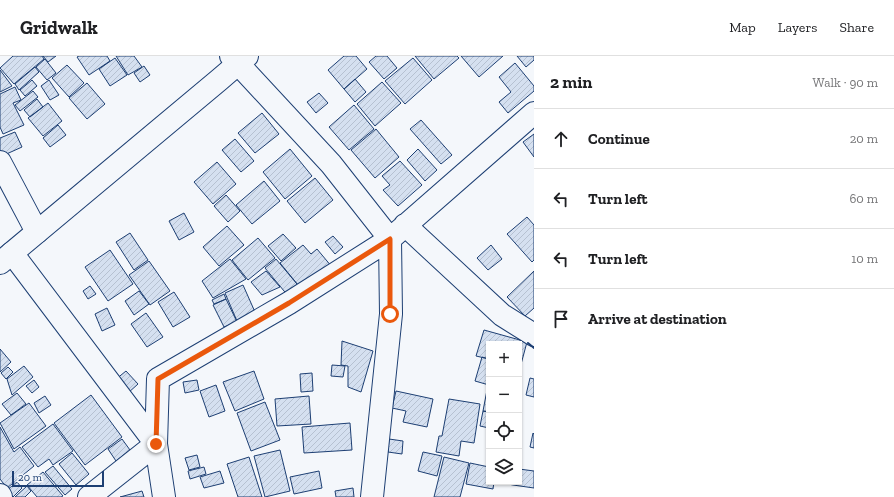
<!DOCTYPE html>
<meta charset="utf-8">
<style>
body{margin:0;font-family:"Zilla Slab",serif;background:#f6f6f6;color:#202124}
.controls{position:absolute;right:12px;bottom:12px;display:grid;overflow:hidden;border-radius:0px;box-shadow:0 1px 3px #0004}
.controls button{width:36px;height:36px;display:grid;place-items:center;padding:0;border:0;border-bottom:1px solid #e0e0e0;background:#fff;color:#202124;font:20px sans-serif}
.scale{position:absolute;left:12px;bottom:10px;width:92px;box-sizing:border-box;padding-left:4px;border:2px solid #1d3f73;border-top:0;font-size:11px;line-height:14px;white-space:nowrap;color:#1d3f73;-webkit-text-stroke:3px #f4f7fb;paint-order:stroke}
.stop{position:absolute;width:12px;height:12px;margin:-9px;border:3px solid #ea580c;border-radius:50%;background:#fff}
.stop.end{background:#ea580c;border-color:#fff;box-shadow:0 1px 4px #0008}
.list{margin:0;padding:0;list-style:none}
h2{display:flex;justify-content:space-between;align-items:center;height:52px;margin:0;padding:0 16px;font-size:17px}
h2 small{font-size:13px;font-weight:400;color:#757577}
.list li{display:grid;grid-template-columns:26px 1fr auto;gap:12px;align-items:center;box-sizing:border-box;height:60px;padding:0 16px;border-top:1px solid #e0e0e0}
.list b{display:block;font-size:15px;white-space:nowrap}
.list em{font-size:13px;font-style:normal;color:#757577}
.icon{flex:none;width:22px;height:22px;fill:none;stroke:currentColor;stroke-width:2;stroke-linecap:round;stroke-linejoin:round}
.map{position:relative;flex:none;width:534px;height:441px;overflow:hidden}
header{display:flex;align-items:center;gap:24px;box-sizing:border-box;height:56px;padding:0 20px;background:#fff;border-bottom:1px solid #e0e0e0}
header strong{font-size:19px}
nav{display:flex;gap:22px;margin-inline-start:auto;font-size:14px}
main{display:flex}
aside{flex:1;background:#fff}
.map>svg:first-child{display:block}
.building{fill:url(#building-hatch);stroke:#1d3f73}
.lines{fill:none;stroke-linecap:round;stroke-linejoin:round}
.street-casing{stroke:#1d3f73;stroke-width:24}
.secondary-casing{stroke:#1d3f73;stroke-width:24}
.street{stroke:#f4f7fb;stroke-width:22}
.secondary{stroke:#f4f7fb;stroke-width:22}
.wall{stroke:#1d3f73;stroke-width:2}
.route{stroke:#ea580c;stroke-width:5}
</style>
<header>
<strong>Gridwalk</strong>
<nav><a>Map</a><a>Layers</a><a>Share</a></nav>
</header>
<main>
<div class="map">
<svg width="534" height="441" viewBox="0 0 534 441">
<defs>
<pattern id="building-hatch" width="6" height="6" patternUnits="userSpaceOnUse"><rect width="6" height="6" fill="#d5e0f0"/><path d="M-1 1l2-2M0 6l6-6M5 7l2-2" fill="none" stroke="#b6c1d1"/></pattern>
</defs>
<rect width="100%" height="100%" fill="#f4f7fb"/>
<path class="building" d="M 13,0 L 42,0 L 44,3 L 14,28 L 0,12 Z
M 43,0 L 56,0 L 48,6 Z
M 79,0 L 107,0 L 110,5 L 89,19 L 77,1 Z
M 116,0 L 134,0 L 142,11 L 128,19 Z
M 344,0 L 356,0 L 367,13 L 344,33 L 328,14 Z
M 376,0 L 387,0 L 397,12 L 384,23 L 369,6 Z
M 415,0 L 457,0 L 459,2 L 434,23 Z
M 461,0 L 503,0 L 479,21 Z
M 517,0 L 534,0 L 534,4 L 526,11 Z
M 115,2 L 127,19 L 110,30 L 99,13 Z
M 413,2 L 432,24 L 405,48 L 385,25 Z
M 45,3 L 56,17 L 47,24 L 36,11 Z
M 515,7 L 534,30 L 534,35 L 508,57 L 499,46 L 511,36 L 499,21 Z
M 67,9 L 84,27 L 69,41 L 52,22 Z
M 144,10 L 150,19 L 140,26 L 134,17 Z
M 35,11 L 39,16 L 19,34 L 15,28 Z
M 0,14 L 12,30 L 0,36 Z
M 355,23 L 366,36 L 355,46 L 344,33 Z
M 32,24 L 37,30 L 25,40 L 20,34 Z
M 49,24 L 59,39 L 50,44 L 41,30 Z
M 382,26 L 401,47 L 375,70 L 357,48 Z
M 87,27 L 105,48 L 87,63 L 69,42 Z
M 15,31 L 21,44 L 13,47 L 24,69 L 3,78 L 0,71 L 0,38 Z
M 33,35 L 38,41 L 20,55 L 15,49 Z
M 319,37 L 328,47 L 316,57 L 307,46 Z
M 37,43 L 43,51 L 30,61 L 24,54 Z
M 48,47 L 62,65 L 43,80 L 28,62 Z
M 354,49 L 374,73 L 349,94 L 329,71 Z
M 262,57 L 279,78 L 255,97 L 238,77 Z
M 421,64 L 452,99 L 441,108 L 410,73 Z
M 58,69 L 66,79 L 50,91 L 43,82 Z
M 376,73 L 399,101 L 375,122 L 351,94 Z
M 15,76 L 22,91 L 2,100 L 0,96 L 0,82 Z
M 534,78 L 534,101 L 523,86 Z
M 235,83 L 254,105 L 241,116 L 222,94 Z
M 290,93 L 312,120 L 285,143 L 263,116 Z
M 418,93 L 437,114 L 425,125 L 407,104 Z
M 400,105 L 422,129 L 398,150 L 383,134 L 390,129 L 382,120 Z
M 217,106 L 236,128 L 213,148 L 194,126 Z
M 315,122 L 333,144 L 305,167 L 287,145 Z
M 264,125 L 280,145 L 252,168 L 236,149 Z
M 226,139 L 240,155 L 228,166 L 214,150 Z
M 184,157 L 194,176 L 179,184 L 169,165 Z
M 527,161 L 534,169 L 534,204 L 532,206 L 507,178 Z
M 227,170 L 244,189 L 219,210 L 203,191 Z
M 130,177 L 148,204 L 134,214 L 116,186 Z
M 283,178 L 296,192 L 281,205 L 268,190 Z
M 333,180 L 343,191 L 335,198 L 325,186 Z
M 258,182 L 275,202 L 248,224 L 232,204 Z
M 303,189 L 311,198 L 317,193 L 332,211 L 303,235 L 280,207 Z
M 491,189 L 502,203 L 488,214 L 477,202 Z
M 110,194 L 133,228 L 108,245 L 85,211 Z
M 230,203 L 246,223 L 213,242 L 202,225 Z
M 276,203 L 302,234 L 289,241 L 265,212 Z
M 149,205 L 170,235 L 150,249 L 129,219 Z
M 266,215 L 280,231 L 262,239 L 251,226 Z
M 534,215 L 534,252 L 525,260 L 507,241 Z
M 243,229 L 255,256 L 237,265 L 225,237 Z
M 90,230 L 96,238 L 88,243 L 83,235 Z
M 139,235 L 149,248 L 134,259 L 125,245 Z
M 174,236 L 190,261 L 173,271 L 158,246 Z
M 224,238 L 226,243 L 214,248 L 212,244 Z
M 226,243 L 237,266 L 224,271 L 213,249 Z
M 107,252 L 115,269 L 102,275 L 95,258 Z
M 146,257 L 163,281 L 147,291 L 131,268 Z
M 484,274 L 527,286 L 520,312 L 519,312 L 519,288 L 489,288 L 489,303 L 476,300 Z
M 342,285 L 373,295 L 361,336 L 348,331 L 348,310 L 341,309 Z
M 0,293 L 11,306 L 0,316 Z
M 482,301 L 489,303 L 489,329 L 475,325 Z
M 332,309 L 345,310 L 343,321 L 331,320 Z
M 24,310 L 33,321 L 12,339 L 7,323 Z
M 8,311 L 13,316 L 6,323 L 1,317 Z
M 126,315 L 138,328 L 128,337 L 115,324 Z
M 254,315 L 264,343 L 235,355 L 223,326 Z
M 312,317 L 313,335 L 301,336 L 300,318 Z
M 530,322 L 534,323 L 534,341 L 526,339 Z
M 34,324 L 39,331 L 32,337 L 26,330 Z
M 197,324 L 199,334 L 185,337 L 183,326 Z
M 216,329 L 225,355 L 209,361 L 200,335 Z
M 487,334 L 489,335 L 489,356 L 483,355 Z
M 396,335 L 433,343 L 427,371 L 403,366 L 406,355 L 392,352 Z
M 17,337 L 26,348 L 11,359 L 2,348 Z
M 91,339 L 122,381 L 85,409 L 54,367 Z
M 45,340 L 51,349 L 39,357 L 34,347 Z
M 309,340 L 311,368 L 277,370 L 275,343 Z
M 449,343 L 480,348 L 474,387 L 461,385 L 459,400 L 436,396 L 439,380 L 442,380 Z
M 265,346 L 280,384 L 251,395 L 237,357 Z
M 29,347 L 46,370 L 14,393 L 0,367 Z
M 483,355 L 489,356 L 489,372 L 480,370 Z
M 350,367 L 352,394 L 304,397 L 302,371 Z
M 53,368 L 73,395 L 53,409 L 49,403 L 38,411 L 22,391 Z
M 0,371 L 14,396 L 20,391 L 34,410 L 7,432 L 0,423 Z
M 533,377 L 534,378 L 534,392 L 530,391 Z
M 122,383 L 130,394 L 116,405 L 108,393 Z
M 389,383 L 403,385 L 402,398 L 388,396 Z
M 280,394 L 290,435 L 265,441 L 254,400 Z
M 423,396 L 442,400 L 437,420 L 418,415 Z
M 72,397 L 89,418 L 76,429 L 59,408 Z
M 197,399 L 200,411 L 189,414 L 185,402 Z
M 249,401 L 262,441 L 238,441 L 227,408 Z
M 444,401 L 469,407 L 460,441 L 434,441 Z
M 470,407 L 489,411 L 489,426 L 494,426 L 493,433 L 466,428 Z
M 53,410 L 72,433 L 65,439 L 45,416 Z
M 204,411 L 206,418 L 190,423 L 188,415 Z
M 519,413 L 534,415 L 534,432 L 513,429 L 514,426 L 519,426 Z
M 220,415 L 224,427 L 204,432 L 200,421 Z
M 319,415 L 322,432 L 294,438 L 290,421 Z
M 43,416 L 63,440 L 61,441 L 37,441 L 27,429 Z
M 17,426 L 22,432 L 13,441 L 7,434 Z
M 498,426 L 514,426 L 513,429 Z
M 27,430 L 31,435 L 25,441 L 15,441 Z
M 353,432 L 354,441 L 336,441 L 335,435 Z
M 142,435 L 144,441 L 120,441 Z"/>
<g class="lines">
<defs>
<path id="street" d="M 0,106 L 37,176
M 405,169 L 502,259 L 534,279
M 12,197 L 156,388 L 89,441
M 0,439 L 1,441
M 164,441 L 156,388 L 158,323 L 289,247 L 390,183 L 331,108 L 231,0
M 372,441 L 391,258 L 390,183 L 534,57"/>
<path id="secondary" d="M 0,207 L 219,24 L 247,0"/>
</defs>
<use href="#street" class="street-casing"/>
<use href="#secondary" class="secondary-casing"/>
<use href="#street" class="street"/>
<use href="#secondary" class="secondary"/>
<path class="wall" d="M 528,287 L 534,292"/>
</g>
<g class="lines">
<path class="route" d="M 156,388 L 158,323 L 289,247 L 390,183 L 390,258"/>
</g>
</svg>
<div class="controls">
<button>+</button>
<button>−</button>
<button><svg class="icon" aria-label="locate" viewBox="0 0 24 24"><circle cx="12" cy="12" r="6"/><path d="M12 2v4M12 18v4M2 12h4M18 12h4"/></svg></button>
<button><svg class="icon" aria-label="layers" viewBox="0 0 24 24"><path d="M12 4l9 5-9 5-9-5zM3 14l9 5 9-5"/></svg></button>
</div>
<div class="scale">20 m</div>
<div class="stop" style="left:390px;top:258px"></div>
<div class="stop end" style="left:156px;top:388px"></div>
</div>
<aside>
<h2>2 min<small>Walk · 90 m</small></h2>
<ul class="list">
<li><svg class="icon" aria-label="ahead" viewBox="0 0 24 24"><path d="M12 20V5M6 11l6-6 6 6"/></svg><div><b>Continue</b></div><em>20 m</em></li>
<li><svg class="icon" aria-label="left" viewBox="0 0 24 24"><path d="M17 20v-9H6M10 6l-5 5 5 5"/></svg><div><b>Turn left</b></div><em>60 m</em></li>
<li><svg class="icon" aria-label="left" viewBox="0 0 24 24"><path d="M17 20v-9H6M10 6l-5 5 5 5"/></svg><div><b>Turn left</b></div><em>10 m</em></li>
<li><svg class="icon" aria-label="arrive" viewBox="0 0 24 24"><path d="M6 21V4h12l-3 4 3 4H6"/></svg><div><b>Arrive at destination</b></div></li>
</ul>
</aside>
</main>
